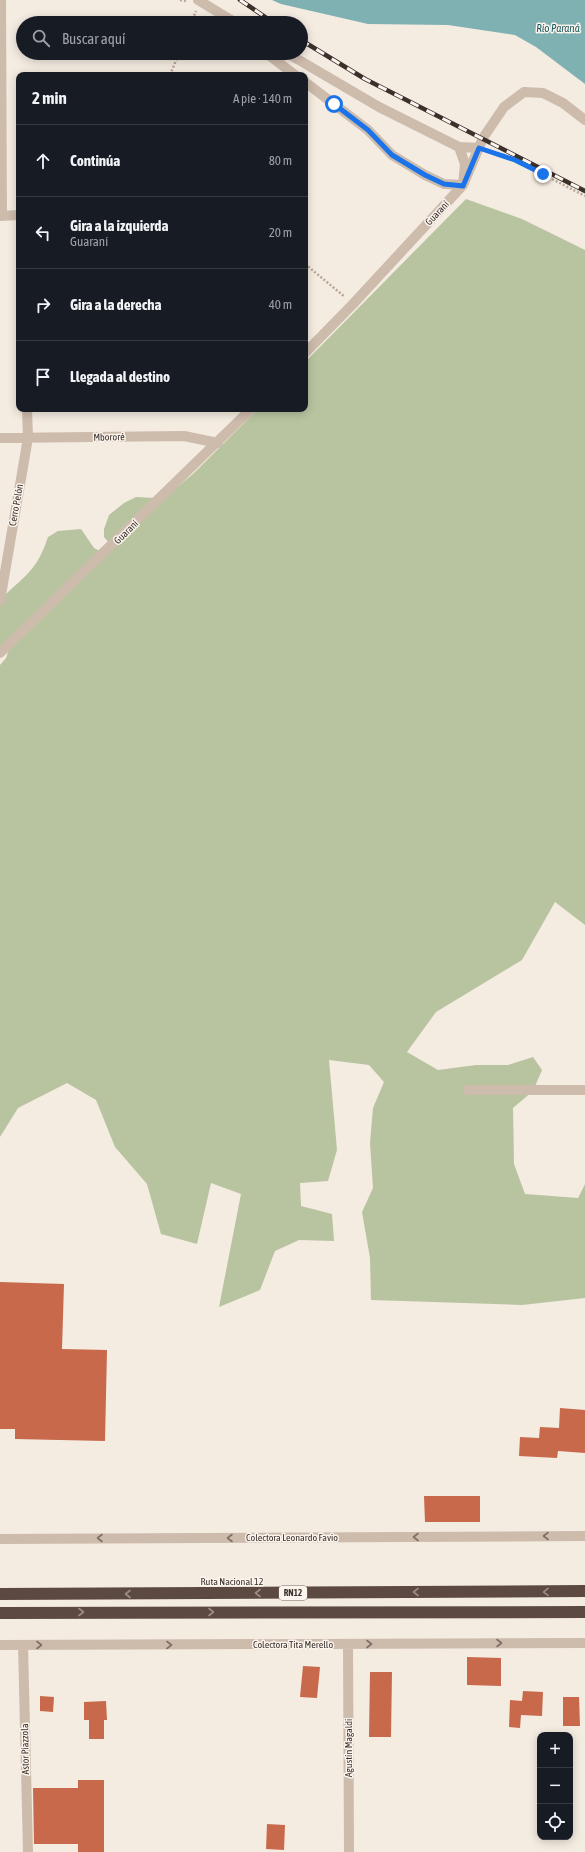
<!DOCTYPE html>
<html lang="es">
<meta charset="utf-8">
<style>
body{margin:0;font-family:"Asap Condensed",sans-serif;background:#242831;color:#f1f3f6}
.controls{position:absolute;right:12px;bottom:12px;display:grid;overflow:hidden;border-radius:8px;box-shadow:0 2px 10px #0003}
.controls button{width:36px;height:36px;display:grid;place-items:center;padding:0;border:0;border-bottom:1px solid #363941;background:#171b24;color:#f1f3f6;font:20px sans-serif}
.stop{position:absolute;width:12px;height:12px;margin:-9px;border:3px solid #1a73e8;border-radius:50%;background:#fff}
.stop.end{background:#1a73e8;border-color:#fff;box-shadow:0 1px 4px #0008}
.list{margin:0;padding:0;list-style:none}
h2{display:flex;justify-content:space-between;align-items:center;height:52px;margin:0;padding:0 16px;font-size:17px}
h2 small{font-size:13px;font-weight:400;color:#9ea1a6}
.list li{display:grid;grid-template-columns:26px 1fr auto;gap:12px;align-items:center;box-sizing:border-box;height:72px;padding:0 16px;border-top:1px solid #363941}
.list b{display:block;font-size:15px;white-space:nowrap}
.list p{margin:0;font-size:13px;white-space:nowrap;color:#9ea1a6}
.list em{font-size:13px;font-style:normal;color:#9ea1a6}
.icon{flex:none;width:22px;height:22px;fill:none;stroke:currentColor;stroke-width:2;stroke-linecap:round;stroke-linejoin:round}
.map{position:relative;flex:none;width:585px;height:1852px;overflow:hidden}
.search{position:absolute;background:#171b24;box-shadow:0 2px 10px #0003;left:16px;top:16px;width:292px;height:44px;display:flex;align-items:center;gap:10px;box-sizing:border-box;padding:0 14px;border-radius:22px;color:#9ea1a6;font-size:15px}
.panel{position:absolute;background:#171b24;box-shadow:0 2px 10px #0003;left:16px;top:72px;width:292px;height:340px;border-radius:8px}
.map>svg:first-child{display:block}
.green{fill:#b8c4a0}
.water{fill:#7fb0b2}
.building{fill:#c8694b}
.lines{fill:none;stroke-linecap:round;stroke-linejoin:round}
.path{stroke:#b9a596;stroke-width:2.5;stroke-dasharray:2 2;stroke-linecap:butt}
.street{stroke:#cdbbac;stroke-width:10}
.highway{stroke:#5c4a42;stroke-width:12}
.rail-casing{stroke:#3b302b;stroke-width:4.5}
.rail{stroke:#fbf5ee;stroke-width:3;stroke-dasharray:9;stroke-linecap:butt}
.oneway{stroke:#7d6f65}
.oneway2{stroke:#9c8e87}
.route{stroke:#1a73e8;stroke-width:5}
.labels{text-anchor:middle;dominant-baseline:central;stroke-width:3;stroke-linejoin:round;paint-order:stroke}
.shield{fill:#fbf5ee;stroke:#756b66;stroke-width:1}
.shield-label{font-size:9px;font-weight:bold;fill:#3b302b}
.street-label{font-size:10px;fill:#3b302b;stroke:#fbf5ee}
.water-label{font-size:11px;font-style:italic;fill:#1f5a5e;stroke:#fbf5ee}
</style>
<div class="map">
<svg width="585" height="1852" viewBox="0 0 585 1852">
<rect width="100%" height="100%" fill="#f4ebe1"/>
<path class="green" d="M 466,199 L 522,219 L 585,250 L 585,925 L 555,902 L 522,960 L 436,1012 L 407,1052 L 438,1070 L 476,1065 L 508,1065 L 533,1057 L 542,1070 L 533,1091 L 513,1108 L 514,1164 L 525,1194 L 578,1198 L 585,1184 L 585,1298 L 522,1305 L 371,1300 L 370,1258 L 362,1212 L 373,1188 L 370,1143 L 373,1108 L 384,1082 L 369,1065 L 329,1060 L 337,1150 L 328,1181 L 300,1183 L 301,1206 L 332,1214 L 334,1241 L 299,1240 L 275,1251 L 260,1290 L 219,1307 L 241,1194 L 211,1183 L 197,1244 L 161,1234 L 147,1184 L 115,1147 L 96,1100 L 67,1083 L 18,1108 L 0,1137 L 0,665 L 6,658 L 9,649 L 0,646 L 0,587 L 6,594 C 29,573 38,567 48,537 L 58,531 L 81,529 L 94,548 L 104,553 L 110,544 L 104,537 L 104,529 L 109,515 L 124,503 L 136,497 L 155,498 L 174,490 L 194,473 L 258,409 L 305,409 L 305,362 Z"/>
<path class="water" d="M 272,0 L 585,0 L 585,84 L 536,47 L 515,35 L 448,25 L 368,24 L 281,4 Z"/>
<path class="building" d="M 0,1282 L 64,1284 L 62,1349 L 107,1350 L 105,1441 L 15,1439 L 15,1429 L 0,1429 Z
M 560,1408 L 585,1410 L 585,1453 L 558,1451 L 557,1458 L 519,1456 L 520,1437 L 539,1438 L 540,1427 L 559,1428 Z
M 424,1496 L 480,1496 L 480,1522 L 425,1522 Z
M 467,1657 L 501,1658 L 501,1686 L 467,1685 Z
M 303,1666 L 320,1667 L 317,1698 L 300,1697 Z
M 370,1672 L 392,1672 L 391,1737 L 369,1737 Z
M 523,1691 L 543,1692 L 542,1716 L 521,1715 L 520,1728 L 509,1727 L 510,1700 L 522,1701 Z
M 40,1696 L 54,1697 L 53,1712 L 40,1711 Z
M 563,1697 L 579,1697 L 580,1726 L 563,1726 Z
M 106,1701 L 107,1720 L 104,1720 L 104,1739 L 89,1739 L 89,1720 L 84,1720 L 84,1702 Z
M 78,1780 L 104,1780 L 104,1852 L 78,1852 L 78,1844 L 34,1844 L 33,1788 L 78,1788 Z
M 267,1824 L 285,1825 L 284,1850 L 266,1849 Z"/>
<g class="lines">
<path class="path" d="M 180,0 L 187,1
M 191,23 L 196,11
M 170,75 L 179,53
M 490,152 L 515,160 L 585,196
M 305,264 L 345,297"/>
<path class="street" d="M 1,0 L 2,215
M 198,0 L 236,23
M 266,53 L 295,75
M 287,53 L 379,107 L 459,147 L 479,148
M 305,82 L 368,130 L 392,155 L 425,175 L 444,184 L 463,185 L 465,164 L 459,147
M 0,216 L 19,215
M 305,353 L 353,304 L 463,185 L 483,138 L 504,107 L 524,92 L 543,93 L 563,103 L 585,120
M 0,438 L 184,436 L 218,443
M 0,601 L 28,438 L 27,409
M 0,653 L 251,409
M 468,1090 L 585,1090
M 0,1539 L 585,1536
M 348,1644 L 349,1852
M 0,1645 L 585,1643
M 23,1645 L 28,1852"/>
<path class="highway" d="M 0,1594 L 585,1591
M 0,1613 L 585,1612"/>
<defs>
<path id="rail" d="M 240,0 L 274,23
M 301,40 L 365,79 L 585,191"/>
</defs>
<use href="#rail" class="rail-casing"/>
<use href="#rail" class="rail"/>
</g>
<defs><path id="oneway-chevron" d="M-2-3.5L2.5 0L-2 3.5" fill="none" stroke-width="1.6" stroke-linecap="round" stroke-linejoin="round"/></defs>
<g class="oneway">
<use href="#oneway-chevron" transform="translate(546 1536) rotate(180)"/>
<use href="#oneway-chevron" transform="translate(416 1537) rotate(180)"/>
<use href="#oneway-chevron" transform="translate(100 1538) rotate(180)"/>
<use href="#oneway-chevron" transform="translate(230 1538) rotate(180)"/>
<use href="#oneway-chevron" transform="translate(499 1643)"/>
<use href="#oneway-chevron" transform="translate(369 1644)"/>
<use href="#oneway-chevron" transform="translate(39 1645)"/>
<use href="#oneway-chevron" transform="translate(169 1645)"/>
</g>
<g class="oneway2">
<use href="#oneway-chevron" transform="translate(416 1592) rotate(180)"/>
<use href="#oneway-chevron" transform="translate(546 1592) rotate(179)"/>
<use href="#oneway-chevron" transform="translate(258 1593) rotate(180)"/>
<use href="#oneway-chevron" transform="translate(128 1594) rotate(180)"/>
<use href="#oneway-chevron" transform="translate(81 1612)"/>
<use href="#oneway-chevron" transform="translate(211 1612)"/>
</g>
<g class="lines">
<path class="route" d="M 334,104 L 368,130 L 392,155 L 425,175 L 444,184 L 463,186 L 479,148 L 515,160 L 543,174"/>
</g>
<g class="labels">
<rect class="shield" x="279" y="1586" width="28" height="14" rx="3"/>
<g class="shield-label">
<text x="293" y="1593">RN12</text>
</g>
<g class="street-label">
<text transform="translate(437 213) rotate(-47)">Guaraní</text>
<text transform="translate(109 437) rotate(-1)">Mbororé</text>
<text transform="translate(16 505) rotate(-80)">Cerro Pelón</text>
<text transform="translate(126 532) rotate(-44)">Guaraní</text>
<text x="292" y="1537">Colectora Leonardo Favio</text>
<text x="232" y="1581">Ruta Nacional 12</text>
<text x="293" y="1644">Colectora Tita Merello</text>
<text transform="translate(348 1748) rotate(-90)">Agustín Magaldi</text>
<text transform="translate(25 1749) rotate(-91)">Astor Piazzola</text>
</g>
<g class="water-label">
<text x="558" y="28">Río Paraná</text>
</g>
</g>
</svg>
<div class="controls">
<button>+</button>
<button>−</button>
<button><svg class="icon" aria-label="locate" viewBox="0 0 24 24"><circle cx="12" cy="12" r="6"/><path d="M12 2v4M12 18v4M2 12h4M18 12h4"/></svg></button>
</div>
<div class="stop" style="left:334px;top:104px"></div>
<div class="stop end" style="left:543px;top:174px"></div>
<div class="search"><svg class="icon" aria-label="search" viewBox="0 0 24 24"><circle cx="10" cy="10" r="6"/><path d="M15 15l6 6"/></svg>Buscar aquí</div>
<section class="panel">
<h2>2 min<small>A pie · 140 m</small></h2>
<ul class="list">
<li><svg class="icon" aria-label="ahead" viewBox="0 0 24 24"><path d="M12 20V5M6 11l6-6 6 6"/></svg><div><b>Continúa</b></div><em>80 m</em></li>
<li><svg class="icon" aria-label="left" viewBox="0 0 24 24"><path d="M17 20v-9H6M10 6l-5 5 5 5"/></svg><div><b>Gira a la izquierda</b><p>Guaraní</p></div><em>20 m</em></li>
<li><svg class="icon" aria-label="right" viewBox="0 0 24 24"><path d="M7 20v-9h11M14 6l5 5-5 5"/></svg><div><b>Gira a la derecha</b></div><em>40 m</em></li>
<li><svg class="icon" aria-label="arrive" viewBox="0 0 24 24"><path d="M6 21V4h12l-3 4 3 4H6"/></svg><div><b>Llegada al destino</b></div></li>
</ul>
</section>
</div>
